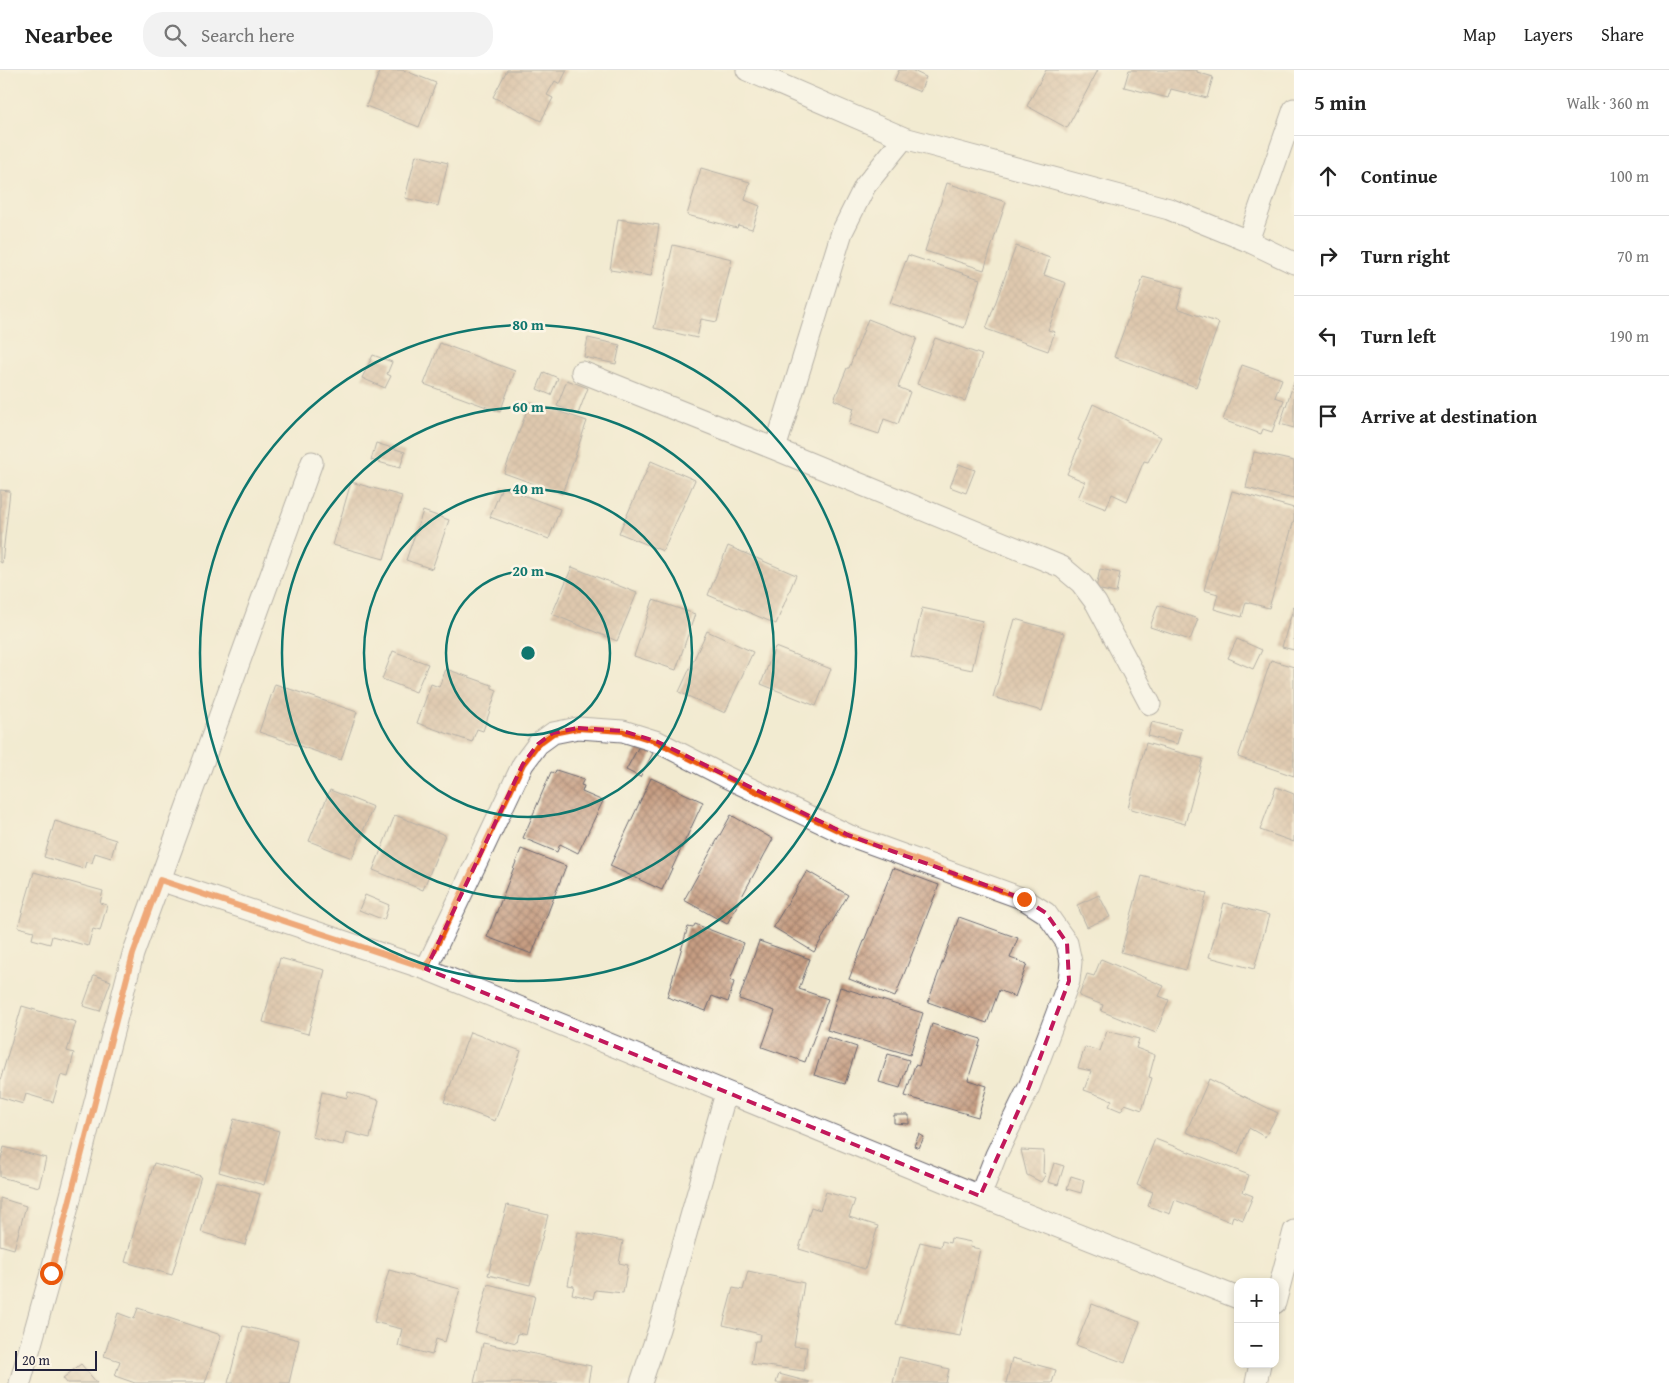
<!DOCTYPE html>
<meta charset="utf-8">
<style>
body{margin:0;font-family:"Gentium Book Plus",serif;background:#f2f2f2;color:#222}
.controls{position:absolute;right:15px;bottom:15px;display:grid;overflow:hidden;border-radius:10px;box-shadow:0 2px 8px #0003}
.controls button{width:45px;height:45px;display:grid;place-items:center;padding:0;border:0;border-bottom:1px solid #e0e0e0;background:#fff;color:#222;font:25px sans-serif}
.scale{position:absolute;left:15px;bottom:12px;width:82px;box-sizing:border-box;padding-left:5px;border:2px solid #22223b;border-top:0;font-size:14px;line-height:18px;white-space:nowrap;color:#22223b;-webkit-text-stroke:4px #fcf5e5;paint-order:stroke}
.stop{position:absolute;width:15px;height:15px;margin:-11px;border:4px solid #ea580c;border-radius:50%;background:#fff}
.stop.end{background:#ea580c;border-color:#fff;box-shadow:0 1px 5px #0008}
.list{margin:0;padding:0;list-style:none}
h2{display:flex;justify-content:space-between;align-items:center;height:65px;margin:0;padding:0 20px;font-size:21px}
h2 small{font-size:16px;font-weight:400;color:#767676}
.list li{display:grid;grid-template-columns:32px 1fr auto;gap:15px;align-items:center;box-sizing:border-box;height:80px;padding:0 20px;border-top:1px solid #e0e0e0}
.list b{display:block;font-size:19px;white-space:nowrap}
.list em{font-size:16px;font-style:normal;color:#767676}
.icon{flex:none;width:28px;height:28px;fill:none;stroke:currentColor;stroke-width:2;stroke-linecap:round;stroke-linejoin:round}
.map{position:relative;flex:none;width:1294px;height:1313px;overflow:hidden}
header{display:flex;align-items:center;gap:30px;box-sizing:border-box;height:70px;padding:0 25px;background:#fff;border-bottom:1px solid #e0e0e0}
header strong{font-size:24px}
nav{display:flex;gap:28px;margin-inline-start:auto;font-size:18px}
.search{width:350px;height:45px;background:#f2f2f2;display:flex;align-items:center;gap:12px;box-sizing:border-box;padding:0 18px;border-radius:20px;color:#767676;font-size:19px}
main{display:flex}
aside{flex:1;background:#fff}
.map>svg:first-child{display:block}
.building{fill:url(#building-cross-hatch)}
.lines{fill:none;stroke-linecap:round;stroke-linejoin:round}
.minor-casing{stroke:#6b6870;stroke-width:23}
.minor{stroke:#fff;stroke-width:21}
.route{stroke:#ea580c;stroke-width:6}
.marked{fill:none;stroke:#c2185b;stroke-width:4;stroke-dasharray:10 6;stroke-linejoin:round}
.ring{fill:none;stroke:#0f766e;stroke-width:2.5}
.centre{fill:#0f766e;stroke:#fcf5e5;stroke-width:2.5}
.ring-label{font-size:15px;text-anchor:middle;font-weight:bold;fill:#0f766e;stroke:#fcf5e5;stroke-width:5;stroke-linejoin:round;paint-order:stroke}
</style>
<header>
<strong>Nearbee</strong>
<div class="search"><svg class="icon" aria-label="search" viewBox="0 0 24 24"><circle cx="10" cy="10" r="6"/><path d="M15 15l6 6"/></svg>Search here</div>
<nav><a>Map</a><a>Layers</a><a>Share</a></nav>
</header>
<main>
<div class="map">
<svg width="1294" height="1313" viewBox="0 0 1294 1313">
<defs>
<pattern id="building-cross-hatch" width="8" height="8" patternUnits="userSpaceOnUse" patternTransform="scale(1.25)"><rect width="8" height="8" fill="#c69d82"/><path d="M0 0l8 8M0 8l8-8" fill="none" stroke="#a0806c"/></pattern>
</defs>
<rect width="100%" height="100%" fill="#fcf5e5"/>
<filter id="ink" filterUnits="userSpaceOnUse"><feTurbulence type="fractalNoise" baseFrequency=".02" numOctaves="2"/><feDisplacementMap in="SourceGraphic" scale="10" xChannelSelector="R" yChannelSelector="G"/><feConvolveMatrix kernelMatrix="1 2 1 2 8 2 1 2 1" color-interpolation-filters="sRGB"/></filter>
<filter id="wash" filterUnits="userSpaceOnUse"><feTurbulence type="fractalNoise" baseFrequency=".0096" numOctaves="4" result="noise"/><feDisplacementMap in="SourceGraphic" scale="20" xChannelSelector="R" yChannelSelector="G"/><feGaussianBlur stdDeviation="1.12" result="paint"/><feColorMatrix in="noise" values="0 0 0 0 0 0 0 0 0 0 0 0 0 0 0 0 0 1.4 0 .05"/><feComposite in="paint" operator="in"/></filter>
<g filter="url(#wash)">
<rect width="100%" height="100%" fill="#f2ebd1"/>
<g id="blocks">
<path class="building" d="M 380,0 L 403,0 L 436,13 L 419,57 L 366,36 Z
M 507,0 L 567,0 L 560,14 L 555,11 L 547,25 L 553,28 L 541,51 L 493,27 Z
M 899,0 L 911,0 L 926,7 L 920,22 L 894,11 Z
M 1046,0 L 1098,0 L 1067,58 L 1027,36 Z
M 1129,0 L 1197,0 L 1197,2 L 1213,7 L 1207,28 L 1171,19 L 1168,28 L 1124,17 Z
M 416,85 L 448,93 L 438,136 L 405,128 Z
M 701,98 L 750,112 L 745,130 L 760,136 L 752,159 L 738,155 L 737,158 L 687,145 Z
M 947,113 L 1006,132 L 984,200 L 925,181 Z
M 618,149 L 659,155 L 651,206 L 610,200 Z
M 673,175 L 732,189 L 717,252 L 701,249 L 697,268 L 654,258 Z
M 1016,176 L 1050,188 L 1044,205 L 1066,213 L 1048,260 L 1055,262 L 1048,281 L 986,259 Z
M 908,185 L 980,209 L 964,258 L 890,233 Z
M 1143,207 L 1183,218 L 1177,238 L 1219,253 L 1196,317 L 1114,287 L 1137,224 L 1138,224 Z
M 868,249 L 917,268 L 898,317 L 910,322 L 898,354 L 884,349 L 879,364 L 849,354 L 854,338 L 834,330 L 847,298 L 849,298 Z
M 588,268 L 620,275 L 616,294 L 584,287 Z
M 935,268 L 982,285 L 965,331 L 917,314 Z
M 440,273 L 515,301 L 500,342 L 424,314 Z
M 373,285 L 392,292 L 387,304 L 391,306 L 385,318 L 362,308 Z
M 1242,295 L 1282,309 L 1275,327 L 1284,330 L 1272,362 L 1263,359 L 1261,364 L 1223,350 Z
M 544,302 L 558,308 L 551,325 L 537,319 Z
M 567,310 L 588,318 L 578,344 L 557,336 Z
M 1294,312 L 1294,358 L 1280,354 Z
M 530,332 L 587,351 L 562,424 L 504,403 Z
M 1093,334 L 1161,367 L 1148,392 L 1144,391 L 1127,431 L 1112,424 L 1106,439 L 1078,428 L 1085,412 L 1067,404 L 1081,371 L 1078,370 Z
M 376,373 L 405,382 L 400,398 L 371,390 Z
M 1254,382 L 1294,391 L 1294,429 L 1246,418 Z
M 651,391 L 695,410 L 663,481 L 619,463 Z
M 959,394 L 975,400 L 966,423 L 950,417 Z
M 351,412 L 402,426 L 384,489 L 333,475 Z
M 502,417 L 560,439 L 549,469 L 490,447 Z
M 0,420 L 10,421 L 2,493 L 0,492 Z
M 1232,421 L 1294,438 L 1294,450 L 1269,538 L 1246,532 L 1242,547 L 1214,539 L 1218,524 L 1204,520 Z
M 423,441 L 449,450 L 432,499 L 406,490 Z
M 728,476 L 796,505 L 776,554 L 708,525 Z
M 572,497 L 637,523 L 617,571 L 552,544 Z
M 1100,499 L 1120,503 L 1116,523 L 1096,519 Z
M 653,530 L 695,544 L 676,600 L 634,586 Z
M 1158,535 L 1198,549 L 1190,570 L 1150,557 Z
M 1294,535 L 1294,580 L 1282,577 Z
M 922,538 L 983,551 L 972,600 L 911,587 Z
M 1015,549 L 1064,563 L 1042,641 L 993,627 Z
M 707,561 L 753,582 L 725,643 L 679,622 Z
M 1237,569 L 1262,580 L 1253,599 L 1228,588 Z
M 775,577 L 831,599 L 816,636 L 761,614 Z
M 393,581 L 428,594 L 416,622 L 382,609 Z
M 1271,590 L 1294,597 L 1294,706 L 1238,687 Z
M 446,599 L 492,615 L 492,618 L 497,620 L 483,661 L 477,659 L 472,672 L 417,653 L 431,614 L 439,617 Z
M 275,614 L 357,642 L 341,690 L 259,662 Z
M 1152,652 L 1181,659 L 1177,674 L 1148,666 Z
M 1146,673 L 1203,689 L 1185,754 L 1128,738 Z
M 639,676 L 653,683 L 640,707 L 626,700 Z
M 556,700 L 584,709 L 581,715 L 584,716 L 582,722 L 603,731 L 578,783 L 560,774 L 557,782 L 523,768 L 551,702 L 555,703 Z
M 651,708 L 703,732 L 662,820 L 610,796 Z
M 1276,717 L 1294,724 L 1294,772 L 1260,760 Z
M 330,720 L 373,737 L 352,788 L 309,771 Z
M 395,745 L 445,765 L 423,820 L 373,800 Z
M 731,745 L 773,769 L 727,854 L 684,830 Z
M 55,751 L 116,770 L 111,788 L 95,783 L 92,793 L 86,792 L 84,799 L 44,787 Z
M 521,779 L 566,796 L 532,884 L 487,867 Z
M 893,798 L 939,815 L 895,927 L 849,909 Z
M 807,801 L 848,825 L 814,882 L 773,857 Z
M 34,802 L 103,821 L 100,833 L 107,835 L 100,861 L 93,859 L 88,876 L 52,866 L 50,874 L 32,869 L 34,861 L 18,857 Z
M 1142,806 L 1207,823 L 1186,900 L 1121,882 Z
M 365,825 L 389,835 L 384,850 L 359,840 Z
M 1099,825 L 1110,847 L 1087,857 L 1077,835 Z
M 1224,833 L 1269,845 L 1254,899 L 1209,887 Z
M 959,847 L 1018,868 L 1010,888 L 1027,894 L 1015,927 L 999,920 L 987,953 L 928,932 Z
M 695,854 L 744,873 L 730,910 L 734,912 L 728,932 L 712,926 L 706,941 L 667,927 L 688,857 L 693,858 Z
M 759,871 L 810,889 L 799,919 L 828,929 L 805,992 L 762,977 L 775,941 L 739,929 Z
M 280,888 L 325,900 L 308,964 L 263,952 Z
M 1101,889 L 1164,916 L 1159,926 L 1169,930 L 1156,963 L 1101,941 L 1103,935 L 1079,926 L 1087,904 L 1094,906 Z
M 94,905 L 111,911 L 100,941 L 83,936 Z
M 840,917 L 923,943 L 910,985 L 827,960 Z
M 22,936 L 76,952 L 67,981 L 74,983 L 68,1007 L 61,1005 L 53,1032 L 26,1024 L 23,1034 L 0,1027 L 0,1011 Z
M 932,954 L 981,969 L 968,1010 L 987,1016 L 978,1047 L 905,1026 L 915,995 L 919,996 Z
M 1107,961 L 1139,969 L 1136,978 L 1155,985 L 1149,1007 L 1152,1008 L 1142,1040 L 1125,1034 L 1121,1041 L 1109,1036 L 1112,1030 L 1084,1020 L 1091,1001 L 1078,998 L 1085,977 L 1100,981 Z
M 470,962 L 521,981 L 495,1051 L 444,1032 Z
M 827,967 L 857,977 L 845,1014 L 814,1005 Z
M 888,984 L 909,990 L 900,1018 L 879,1012 Z
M 1209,1009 L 1278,1043 L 1265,1067 L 1249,1058 L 1238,1084 L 1186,1062 Z
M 322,1022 L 347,1028 L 348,1022 L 379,1030 L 370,1068 L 346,1062 L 343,1075 L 312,1067 Z
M 894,1045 L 909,1045 L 909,1054 L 894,1053 Z
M 234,1049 L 279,1061 L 264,1115 L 219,1102 Z
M 919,1064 L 924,1067 L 919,1078 L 914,1076 Z
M 1155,1069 L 1249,1105 L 1243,1122 L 1253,1126 L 1243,1150 L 1233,1146 L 1231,1152 L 1175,1130 L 1170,1144 L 1148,1136 L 1153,1122 L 1137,1115 Z
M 4,1077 L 46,1088 L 39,1117 L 0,1107 L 0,1093 Z
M 1021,1080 L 1044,1081 L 1043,1103 L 1046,1104 L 1041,1112 L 1027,1105 Z
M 154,1093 L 201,1106 L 172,1205 L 125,1192 Z
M 1054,1093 L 1064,1096 L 1058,1115 L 1048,1112 Z
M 1071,1106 L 1084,1110 L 1081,1123 L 1067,1119 Z
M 216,1111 L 260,1124 L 245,1175 L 201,1162 Z
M 826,1122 L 855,1130 L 849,1147 L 878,1156 L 865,1199 L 799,1179 L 811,1137 L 820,1140 Z
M 0,1128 L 26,1136 L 14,1179 L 0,1175 Z
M 507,1135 L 548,1145 L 530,1215 L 488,1205 Z
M 578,1162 L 623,1171 L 619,1193 L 628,1195 L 623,1223 L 595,1220 L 593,1229 L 572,1224 L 574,1216 L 568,1215 Z
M 951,1168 L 971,1172 L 970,1177 L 980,1179 L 960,1266 L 896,1254 L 920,1172 L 941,1177 L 942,1171 L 950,1173 Z
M 389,1200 L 460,1219 L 445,1272 L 436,1269 L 432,1285 L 398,1276 L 402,1259 L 374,1252 Z
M 748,1201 L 804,1213 L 794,1276 L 807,1277 L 804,1301 L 751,1294 L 755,1271 L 759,1271 L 760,1264 L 723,1255 L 733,1218 L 743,1220 Z
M 488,1214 L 535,1226 L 526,1265 L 518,1263 L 516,1273 L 475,1262 Z
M 1092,1234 L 1140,1252 L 1125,1293 L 1076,1275 Z
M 138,1238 L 221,1265 L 205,1313 L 135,1313 L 115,1306 L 120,1291 L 104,1286 L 118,1243 L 134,1249 Z
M 243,1256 L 299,1270 L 289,1313 L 228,1313 Z
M 483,1273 L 591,1296 L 588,1313 L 474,1313 Z
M 899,1287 L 949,1299 L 946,1313 L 893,1313 Z
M 1012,1288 L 1056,1300 L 1052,1313 L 1006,1313 Z
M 81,1294 L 97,1313 L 67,1313 L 63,1308 Z
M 779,1304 L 809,1312 L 809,1313 L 776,1313 Z"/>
</g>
</g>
<g filter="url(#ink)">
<use href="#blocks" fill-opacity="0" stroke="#6b6870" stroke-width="1"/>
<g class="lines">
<defs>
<path id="minor" d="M 747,0 L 904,68 L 1169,139 L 1248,171 L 1294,193
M 1248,171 L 1294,39
M 582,302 L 775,379 L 1062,497 L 1081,513 L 1096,533 L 1150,634
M 775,379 L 842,162 L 865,116 L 904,68
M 160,810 L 312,392
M 426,899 L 523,694 L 538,674 L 553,663 L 578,658 L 623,661 L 658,672 L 726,707 L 848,765 L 1024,829 L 1046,843 L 1067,873 L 1071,892 L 1069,911 L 1029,1017 L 996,1085 L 980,1126
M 1275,1233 L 1294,1161
M 20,1313 L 51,1203 L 133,884 L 160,810 L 426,899 L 980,1126 L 1238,1228
M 641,1313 L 659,1259 L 726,1023
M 1256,1313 L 1260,1294"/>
</defs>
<use href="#minor" class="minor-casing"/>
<use href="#minor" class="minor"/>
</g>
</g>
<g class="lines" filter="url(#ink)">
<path class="route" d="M 51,1203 L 133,884 L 160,810 L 426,898 L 523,694 L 538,674 L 553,663 L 578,658 L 623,661 L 658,672 L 726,707 L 848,765 L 1024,829"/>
</g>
<path d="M0 0H1294V1313H0ZM 578,658 L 623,661 L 658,672 L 848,765 L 1024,829 L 1046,843 L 1067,873 L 1069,911 L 1029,1017 L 980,1126 L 426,899 L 523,694 L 538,674 L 553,663 Z" fill="#f2ebd1" fill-opacity=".55" fill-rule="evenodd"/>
<path class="marked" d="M 578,658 L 623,661 L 658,672 L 848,765 L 1024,829 L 1046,843 L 1067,873 L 1069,911 L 1029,1017 L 980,1126 L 426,899 L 523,694 L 538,674 L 553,663 Z"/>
<g class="ring">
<circle cx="528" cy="583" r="82"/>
<circle cx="528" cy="583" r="164"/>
<circle cx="528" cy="583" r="246"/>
<circle cx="528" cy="583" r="328"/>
</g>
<circle cx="528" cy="583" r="8" class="centre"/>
<g class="ring-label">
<text x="528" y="260">80 m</text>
<text x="528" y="342">60 m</text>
<text x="528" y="424">40 m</text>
<text x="528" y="506">20 m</text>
</g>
</svg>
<div class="controls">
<button>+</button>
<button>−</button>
</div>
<div class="scale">20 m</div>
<div class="stop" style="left:51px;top:1203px"></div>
<div class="stop end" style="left:1024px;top:829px"></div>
</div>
<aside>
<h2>5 min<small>Walk · 360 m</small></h2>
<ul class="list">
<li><svg class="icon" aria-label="ahead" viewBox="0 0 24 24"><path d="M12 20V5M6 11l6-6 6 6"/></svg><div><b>Continue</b></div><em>100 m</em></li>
<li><svg class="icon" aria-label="right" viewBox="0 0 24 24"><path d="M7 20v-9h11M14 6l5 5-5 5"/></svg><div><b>Turn right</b></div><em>70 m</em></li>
<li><svg class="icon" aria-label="left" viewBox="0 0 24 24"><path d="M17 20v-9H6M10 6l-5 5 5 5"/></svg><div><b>Turn left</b></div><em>190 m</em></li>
<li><svg class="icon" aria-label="arrive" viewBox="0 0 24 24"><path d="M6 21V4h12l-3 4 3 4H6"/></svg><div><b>Arrive at destination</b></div></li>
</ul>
</aside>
</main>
